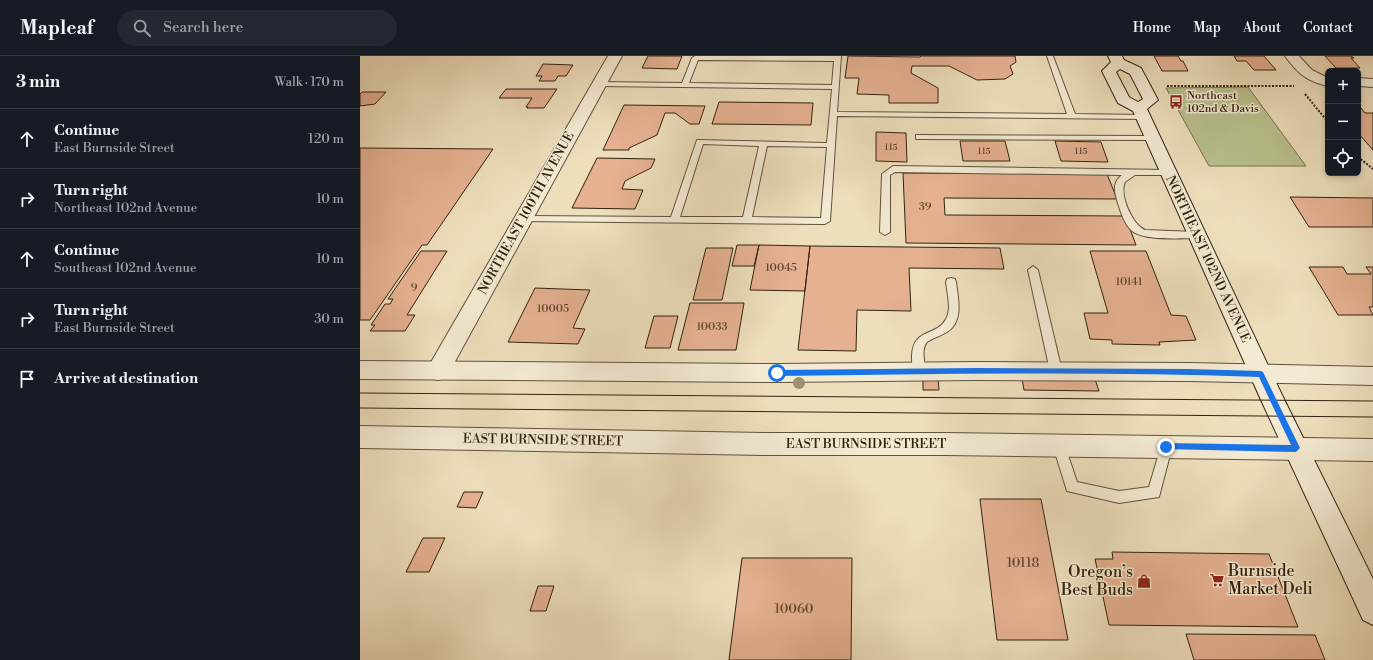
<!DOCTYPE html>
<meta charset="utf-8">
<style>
body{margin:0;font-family:"Libre Bodoni",serif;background:#242831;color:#f1f3f6}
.controls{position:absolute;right:12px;top:12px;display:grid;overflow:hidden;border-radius:6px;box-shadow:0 2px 6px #0003}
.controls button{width:36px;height:36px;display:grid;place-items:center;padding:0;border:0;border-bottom:1px solid #363941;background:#171b24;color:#f1f3f6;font:20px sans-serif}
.stop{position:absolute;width:12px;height:12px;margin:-9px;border:3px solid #1a73e8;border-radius:50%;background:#fff}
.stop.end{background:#1a73e8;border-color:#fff;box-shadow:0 1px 4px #0008}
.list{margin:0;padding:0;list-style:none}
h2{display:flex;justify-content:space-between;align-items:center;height:52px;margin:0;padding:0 16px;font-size:17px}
h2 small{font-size:13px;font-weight:400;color:#9ea1a6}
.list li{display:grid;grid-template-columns:26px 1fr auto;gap:12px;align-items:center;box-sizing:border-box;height:60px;padding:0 16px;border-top:1px solid #363941}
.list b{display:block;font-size:15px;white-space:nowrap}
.list p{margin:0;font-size:13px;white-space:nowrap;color:#9ea1a6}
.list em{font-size:13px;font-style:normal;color:#9ea1a6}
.icon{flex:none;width:22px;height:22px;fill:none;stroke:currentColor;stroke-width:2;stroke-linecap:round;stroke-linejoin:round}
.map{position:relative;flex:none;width:1013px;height:604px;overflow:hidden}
header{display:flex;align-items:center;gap:24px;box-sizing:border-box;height:56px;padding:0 20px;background:#171b24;border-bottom:1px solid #363941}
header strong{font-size:19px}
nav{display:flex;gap:22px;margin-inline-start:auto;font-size:14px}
.search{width:280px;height:36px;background:#242831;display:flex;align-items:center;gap:10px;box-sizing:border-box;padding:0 14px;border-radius:22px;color:#9ea1a6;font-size:15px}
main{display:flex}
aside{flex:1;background:#171b24}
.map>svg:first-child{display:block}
.green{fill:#b9c18f;stroke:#76724e}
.building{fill:#e5b191;stroke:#32220e}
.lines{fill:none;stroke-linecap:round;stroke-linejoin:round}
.service-casing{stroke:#61513a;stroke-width:2}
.minor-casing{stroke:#61513a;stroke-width:2}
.tertiary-casing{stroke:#61513a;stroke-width:2}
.secondary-casing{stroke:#32220e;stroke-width:2}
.path{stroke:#32220e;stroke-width:2;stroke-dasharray:2 1.5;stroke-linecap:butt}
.service{fill:#f3ead3;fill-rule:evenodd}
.minor{fill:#f3ead3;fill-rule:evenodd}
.tertiary{fill:#f3ead3;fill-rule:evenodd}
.secondary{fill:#f3ead3;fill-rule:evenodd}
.tram{stroke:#32220e;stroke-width:1}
.tree{fill:#9c9172}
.route{fill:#1a73e8}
.labels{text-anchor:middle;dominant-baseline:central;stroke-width:3;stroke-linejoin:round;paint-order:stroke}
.far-number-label{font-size:9px;fill:#5f462f}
.far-poi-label{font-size:11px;fill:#32220e;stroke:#f3ead3;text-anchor:start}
.number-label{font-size:11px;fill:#5f462f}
.street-label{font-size:13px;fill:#32220e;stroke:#f3ead3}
.near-number-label{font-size:13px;fill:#5f462f}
.near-poi-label{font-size:16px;fill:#32220e;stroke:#f3ead3;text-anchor:start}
</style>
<header>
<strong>Mapleaf</strong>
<div class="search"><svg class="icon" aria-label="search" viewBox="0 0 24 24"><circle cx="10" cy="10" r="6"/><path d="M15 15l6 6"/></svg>Search here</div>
<nav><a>Home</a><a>Map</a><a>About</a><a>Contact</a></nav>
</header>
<main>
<aside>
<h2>3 min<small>Walk · 170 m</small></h2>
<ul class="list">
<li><svg class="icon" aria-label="ahead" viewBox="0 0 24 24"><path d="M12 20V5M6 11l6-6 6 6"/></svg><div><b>Continue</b><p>East Burnside Street</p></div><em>120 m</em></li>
<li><svg class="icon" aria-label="right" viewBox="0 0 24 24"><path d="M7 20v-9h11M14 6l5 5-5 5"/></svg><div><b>Turn right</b><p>Northeast 102nd Avenue</p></div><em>10 m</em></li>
<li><svg class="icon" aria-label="ahead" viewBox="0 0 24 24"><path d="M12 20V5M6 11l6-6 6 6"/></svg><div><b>Continue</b><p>Southeast 102nd Avenue</p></div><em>10 m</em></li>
<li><svg class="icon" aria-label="right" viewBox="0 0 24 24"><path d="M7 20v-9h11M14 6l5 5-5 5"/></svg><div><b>Turn right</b><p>East Burnside Street</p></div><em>30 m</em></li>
<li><svg class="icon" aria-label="arrive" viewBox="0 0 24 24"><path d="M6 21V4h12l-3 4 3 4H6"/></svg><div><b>Arrive at destination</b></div></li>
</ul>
</aside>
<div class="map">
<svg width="1013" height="604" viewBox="0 0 1013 604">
<rect width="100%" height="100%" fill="#eddebc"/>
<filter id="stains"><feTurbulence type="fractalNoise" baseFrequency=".005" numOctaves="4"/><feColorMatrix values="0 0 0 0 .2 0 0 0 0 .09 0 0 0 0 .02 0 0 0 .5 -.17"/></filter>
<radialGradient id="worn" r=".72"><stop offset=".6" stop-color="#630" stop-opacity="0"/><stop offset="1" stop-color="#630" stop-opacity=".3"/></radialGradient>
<path class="green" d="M 888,31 L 946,110 L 849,110 L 806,32 Z"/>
<path class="building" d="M 288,0 L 322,0 L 317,13 L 282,12 Z
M 488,0 L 560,1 L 561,0 L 655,0 L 656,6 L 650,10 L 653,18 L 645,23 L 617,24 L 589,10 L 552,10 L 551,17 L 578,32 L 578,47 L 529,47 L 529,39 L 497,38 L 499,22 L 485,22 Z
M 794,0 L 818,0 L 821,5 L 823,5 L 828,15 L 802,15 Z
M 874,0 L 904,0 L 916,14 L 894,14 L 886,5 L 877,5 Z
M 965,0 L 991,0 L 994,2 L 991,2 L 1000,12 L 976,12 Z
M 183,8 L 213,9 L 206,20 L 198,20 L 195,25 L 179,25 L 182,20 L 176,20 Z
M 146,33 L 197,33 L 184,52 L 167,52 L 168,51 L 166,51 L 172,42 L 139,42 Z
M 2,36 L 26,36 L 15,48 L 0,50 L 0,38 Z
M 359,46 L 453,47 L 451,69 L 352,68 Z
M 264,49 L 345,50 L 339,68 L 330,68 L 315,57 L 305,57 L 297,79 L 269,92 L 269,94 L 243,94 Z
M 998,52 L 1001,52 L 1005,57 L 1013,57 L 1013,94 L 998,77 Z
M 516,76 L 546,77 L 547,106 L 516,105 Z
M 600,85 L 645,85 L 650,105 L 603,105 Z
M 695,85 L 741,86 L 748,106 L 701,105 Z
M 0,92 L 133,93 L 67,189 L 62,189 L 10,264 L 0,264 Z
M 237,102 L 295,103 L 291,112 L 265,125 L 262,133 L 283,134 L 275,153 L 212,152 Z
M 543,117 L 747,118 L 757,143 L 584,142 L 585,159 L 765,160 L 776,189 L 546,187 Z
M 930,141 L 1013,142 L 1013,171 L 949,171 Z
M 377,189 L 399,189 L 394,210 L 372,210 Z
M 399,189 L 450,190 L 445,235 L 390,234 Z
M 450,190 L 640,192 L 644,213 L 549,212 L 551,255 L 497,254 L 496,295 L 438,294 Z
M 346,192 L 373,192 L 362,244 L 333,244 Z
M 61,195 L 87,195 L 47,259 L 55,259 L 45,275 L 10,275 L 15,269 L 11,269 L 25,248 L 30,248 L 33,243 L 28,243 Z
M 730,195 L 786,195 L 811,259 L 826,260 L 836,284 L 799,286 L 800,289 L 752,288 L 752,284 L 730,283 L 724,257 L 748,257 Z
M 949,211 L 983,211 L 987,218 L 1011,218 L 1006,211 L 1013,211 L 1013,251 L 1009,251 L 1013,259 L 978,259 Z
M 175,232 L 230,234 L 213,272 L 225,273 L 218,288 L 148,286 Z
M 330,247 L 384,247 L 376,294 L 318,294 Z
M 294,260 L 318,260 L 310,292 L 285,292 Z
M 563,322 L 578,322 L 579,334 L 563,334 Z
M 662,323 L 735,323 L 739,335 L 664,334 Z
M 104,436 L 123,436 L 116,452 L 97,451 Z
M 620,443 L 681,443 L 708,584 L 637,584 Z
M 63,482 L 85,482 L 69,516 L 46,516 Z
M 752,496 L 909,498 L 938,571 L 749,569 L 735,503 L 753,503 Z
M 382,502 L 492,502 L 491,604 L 369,604 Z
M 178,530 L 194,530 L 186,555 L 170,555 Z
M 826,578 L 955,579 L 965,604 L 834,604 Z"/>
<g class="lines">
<defs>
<path id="service" d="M 335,0 L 481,0 L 477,56 L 707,58 L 687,0 L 693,0 L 715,58 L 783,59 L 787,61 L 783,63 L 477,60 L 470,165 L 465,168 L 160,165 L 158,163 L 163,160 L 311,161 L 337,84 L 467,87 L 472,33 L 239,30 L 235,28 L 239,26 L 322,27 L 332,2 ZM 338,4 L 474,5 L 472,29 L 329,27 ZM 343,88 L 399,90 L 383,161 L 320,161 ZM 407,90 L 467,91 L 461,162 L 392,161 Z
M 556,79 L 792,80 L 796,82 L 792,84 L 559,83 L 556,83 Z
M 533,110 L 809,114 L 813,117 L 812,119 L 775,119 L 765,126 C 759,139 772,168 785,174 L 837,176 L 842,179 L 837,182 C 821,182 784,185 772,175 C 764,168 760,154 757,144 C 754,134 753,126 762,119 L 535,116 L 530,119 L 530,176 L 525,179 L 520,176 L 522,118 Z
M 673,210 L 678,214 L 702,315 L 700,318 L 696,320 L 692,318 L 690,315 L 668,214 Z
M 591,222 L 595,223 L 596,226 C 598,243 604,265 587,276 C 580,280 573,282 567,286 C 559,296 568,308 563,318 L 559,320 L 555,318 C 552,313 552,306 552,300 C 553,271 577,281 586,263 C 592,253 587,237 586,226 L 587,223 Z
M 699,384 L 703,386 L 705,390 L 717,426 L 759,435 L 789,431 L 802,387 L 806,385 L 810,387 L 812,391 L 799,441 L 759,447 L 707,435 L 693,390 L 695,386 Z"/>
<path id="minor" d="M 248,0 L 262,0 L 86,322 L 78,324 L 70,322 L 67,315 L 70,308 Z
M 925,0 L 939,0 L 952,14 L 968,22 L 968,30 C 948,26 937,17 925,0 Z
M 998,22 L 1013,23 L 1013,31 L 998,30 Z"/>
<path id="tertiary" d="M 0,305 L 417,308 L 617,306 L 829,307 L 1013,311 L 1013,329 L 829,325 L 617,324 L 417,326 L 0,323 Z
M 0,370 L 408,377 L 585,377 L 1013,383 L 1013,405 L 585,399 L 408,399 L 0,392 Z"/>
<path id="secondary" d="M 748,0 L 762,0 L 764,4 L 781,12 L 798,44 L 787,53 L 922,339 L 1013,523 L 1013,569 L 1003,564 L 901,344 L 773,55 L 758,47 L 742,15 L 751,6 ZM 760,13 L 770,18 L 783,43 L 778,46 L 769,41 L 756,16 Z"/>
</defs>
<use href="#service" class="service-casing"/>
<use href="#minor" class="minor-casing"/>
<use href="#tertiary" class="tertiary-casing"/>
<use href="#secondary" class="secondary-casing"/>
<path class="path" d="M 807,30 L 934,30
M 945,38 L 968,66
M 998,101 L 1013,113"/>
<use href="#service" class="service"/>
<use href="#minor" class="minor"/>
<use href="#tertiary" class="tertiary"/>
<use href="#secondary" class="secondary"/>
<path class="tram" d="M 0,337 L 1013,345
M 0,352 L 1013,361"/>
</g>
<circle class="tree" cx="439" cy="327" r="6"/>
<path class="route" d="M 617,312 L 829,313 L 901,315 L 903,316 L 940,392 L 936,396 L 804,393 L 803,391 L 806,387 L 931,389 L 899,321 C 738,315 578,318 417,320 L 414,317 L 417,314 Z"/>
<defs>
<symbol id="bus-bare" viewBox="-9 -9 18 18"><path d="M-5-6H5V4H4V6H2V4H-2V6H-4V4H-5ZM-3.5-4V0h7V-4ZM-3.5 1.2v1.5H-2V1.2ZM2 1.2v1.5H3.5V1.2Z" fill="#8f2418" stroke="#f3ead3" stroke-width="2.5" paint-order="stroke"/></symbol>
<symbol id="supermarket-bare" viewBox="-9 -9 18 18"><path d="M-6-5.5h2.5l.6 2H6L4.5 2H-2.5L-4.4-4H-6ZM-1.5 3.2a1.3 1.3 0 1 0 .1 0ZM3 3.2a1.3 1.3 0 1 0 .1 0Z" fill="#8f2418" stroke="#f3ead3" stroke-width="2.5" paint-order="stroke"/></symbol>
<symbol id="shop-bare" viewBox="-9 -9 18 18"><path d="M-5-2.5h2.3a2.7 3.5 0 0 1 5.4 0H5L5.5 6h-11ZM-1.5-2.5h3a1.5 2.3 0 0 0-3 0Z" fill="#8f2418" stroke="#f3ead3" stroke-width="2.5" paint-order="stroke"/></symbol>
</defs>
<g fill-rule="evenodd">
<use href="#bus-bare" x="806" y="36" width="20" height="20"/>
<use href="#supermarket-bare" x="847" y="514" width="20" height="20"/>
<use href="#shop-bare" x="774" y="515" width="20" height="20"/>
</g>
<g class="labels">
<g class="far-number-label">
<text x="531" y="91">115</text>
<text x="624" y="95">115</text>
<text x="721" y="95">115</text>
</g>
<g class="far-poi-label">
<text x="827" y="40">Northeast<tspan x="827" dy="13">102nd &amp; Davis</tspan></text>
</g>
<g class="number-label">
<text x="565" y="151">39</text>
<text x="421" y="212">10045</text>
<text x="769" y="226">10141</text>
<text x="54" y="232">9</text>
<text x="193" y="253">10005</text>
<text x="352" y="271">10033</text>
</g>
<g class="street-label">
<text transform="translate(166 157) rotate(-61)">NORTHEAST 100TH AVENUE</text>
<text transform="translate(848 203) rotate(65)">NORTHEAST 102ND AVENUE</text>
<text transform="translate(183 384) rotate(1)">EAST BURNSIDE STREET</text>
<text x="506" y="388">EAST BURNSIDE STREET</text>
</g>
<g class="near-number-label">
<text x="663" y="507">10118</text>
<text x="434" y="553">10060</text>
</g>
<g class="near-poi-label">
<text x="868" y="515">Burnside<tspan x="868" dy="18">Market Deli</tspan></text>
<text x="773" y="516" text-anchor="end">Oregon’s<tspan x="773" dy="18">Best Buds</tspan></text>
</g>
</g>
<rect width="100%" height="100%" filter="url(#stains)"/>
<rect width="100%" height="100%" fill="url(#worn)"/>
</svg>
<div class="controls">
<button>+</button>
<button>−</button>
<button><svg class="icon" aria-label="locate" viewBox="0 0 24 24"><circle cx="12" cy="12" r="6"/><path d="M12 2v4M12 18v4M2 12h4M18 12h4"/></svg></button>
</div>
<div class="stop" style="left:417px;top:317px"></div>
<div class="stop end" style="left:806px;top:391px"></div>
</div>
</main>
